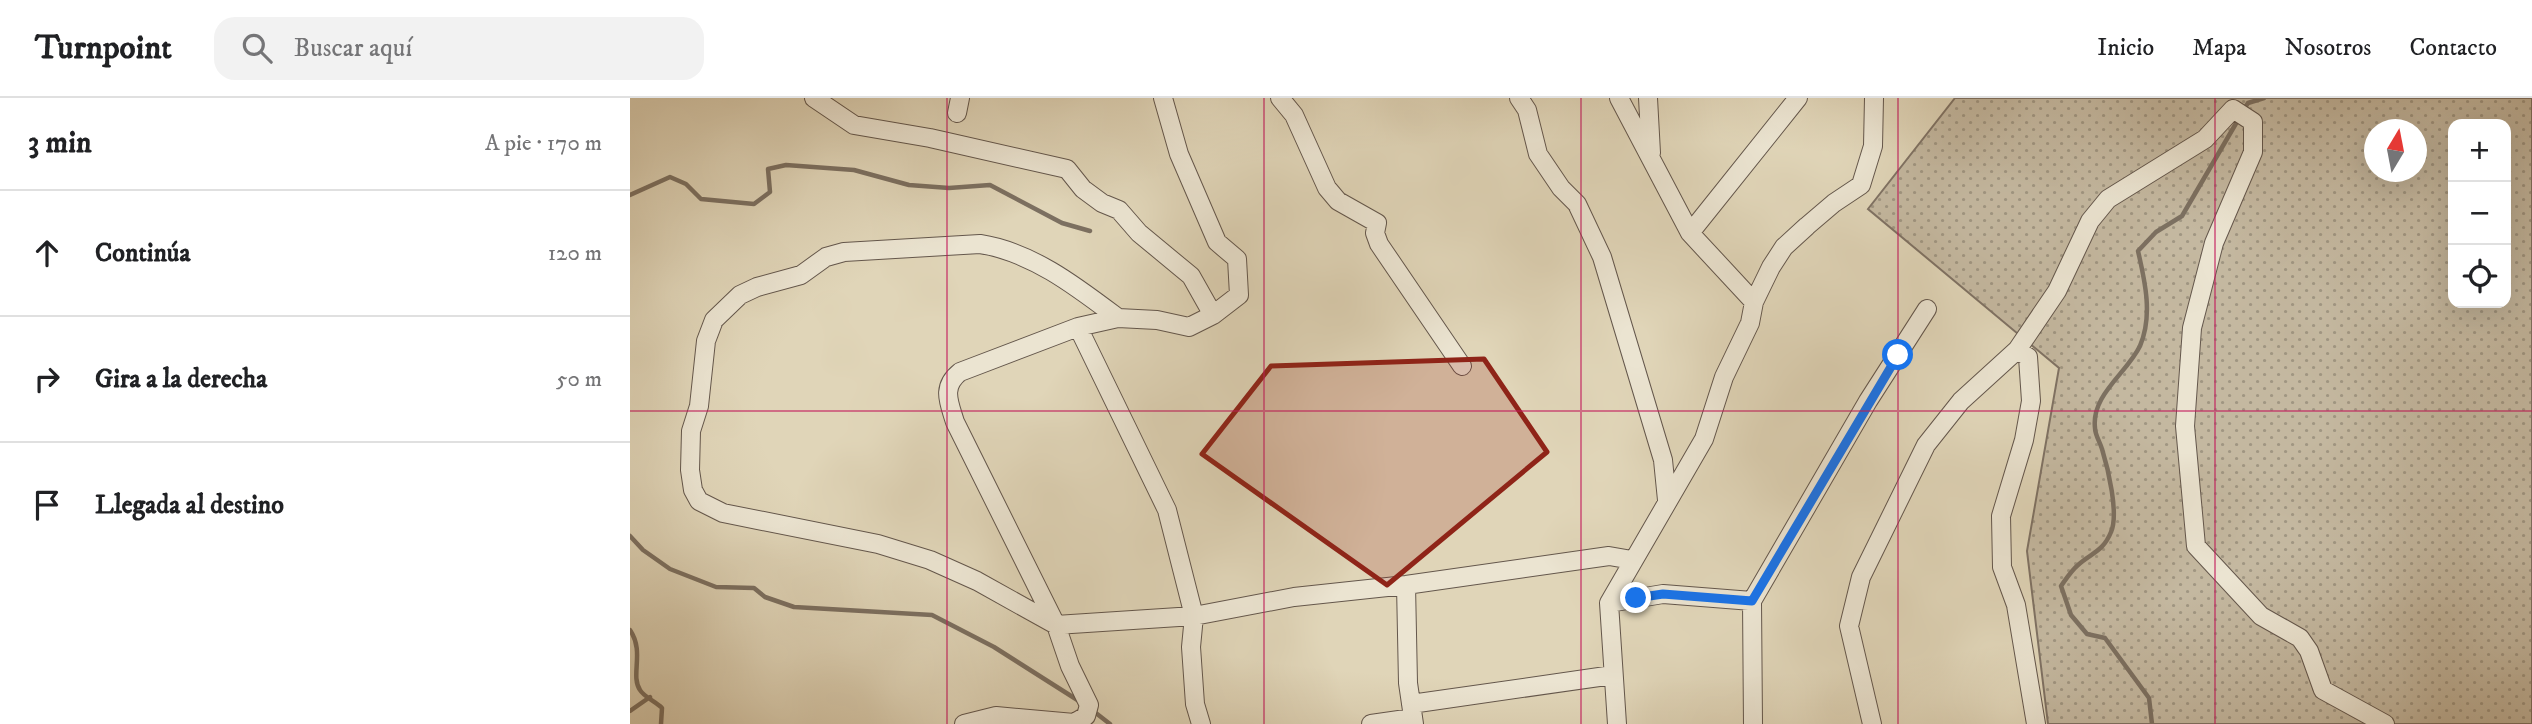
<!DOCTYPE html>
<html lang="es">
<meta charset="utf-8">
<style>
body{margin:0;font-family:"IM FELL DW Pica",serif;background:#f2f2f2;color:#202124}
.controls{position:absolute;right:21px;top:21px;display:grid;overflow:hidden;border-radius:14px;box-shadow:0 7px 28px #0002}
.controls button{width:63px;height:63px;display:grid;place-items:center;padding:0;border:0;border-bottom:2px solid #e0e0e0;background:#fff;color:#202124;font:35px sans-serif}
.compass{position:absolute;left:1734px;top:21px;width:63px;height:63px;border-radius:50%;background:#fff;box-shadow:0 7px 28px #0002;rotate:10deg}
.stop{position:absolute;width:21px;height:21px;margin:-16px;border:5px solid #1a73e8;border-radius:50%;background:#fff}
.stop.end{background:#1a73e8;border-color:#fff;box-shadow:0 2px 7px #0008}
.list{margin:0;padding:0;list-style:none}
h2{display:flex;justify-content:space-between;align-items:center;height:91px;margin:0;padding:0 28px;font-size:30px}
h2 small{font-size:23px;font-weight:400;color:#757577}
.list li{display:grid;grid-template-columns:46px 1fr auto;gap:21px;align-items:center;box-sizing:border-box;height:126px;padding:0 28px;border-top:2px solid #e0e0e0}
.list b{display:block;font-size:26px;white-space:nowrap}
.list em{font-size:23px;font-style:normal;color:#757577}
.icon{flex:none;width:38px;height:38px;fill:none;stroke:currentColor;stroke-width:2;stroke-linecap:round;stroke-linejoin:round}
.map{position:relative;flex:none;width:1902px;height:626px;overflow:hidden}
header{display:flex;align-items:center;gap:42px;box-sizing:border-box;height:98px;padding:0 35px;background:#fff;border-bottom:2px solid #e0e0e0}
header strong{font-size:33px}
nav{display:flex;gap:38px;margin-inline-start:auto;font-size:24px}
.search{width:490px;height:63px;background:#f2f2f2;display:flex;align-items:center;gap:18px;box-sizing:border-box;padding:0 24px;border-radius:21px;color:#757577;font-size:26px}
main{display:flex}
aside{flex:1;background:#fff}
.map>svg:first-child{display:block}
.grass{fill:url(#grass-dots);stroke:#7f7264;stroke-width:2;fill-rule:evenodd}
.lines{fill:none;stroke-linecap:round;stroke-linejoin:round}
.stream{stroke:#7c7061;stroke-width:4.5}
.minor-casing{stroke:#64574c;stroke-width:20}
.minor{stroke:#ebe4d1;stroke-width:18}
.route{stroke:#1a73e8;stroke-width:9}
.marked{fill:#8f2418;fill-opacity:0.2;stroke:#8f2418;stroke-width:5;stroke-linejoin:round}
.grid{fill:none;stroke:#c2185b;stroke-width:2;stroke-opacity:0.55}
</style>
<header>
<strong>Turnpoint</strong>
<div class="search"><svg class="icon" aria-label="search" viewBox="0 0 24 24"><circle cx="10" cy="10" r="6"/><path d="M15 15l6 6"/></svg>Buscar aquí</div>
<nav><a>Inicio</a><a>Mapa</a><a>Nosotros</a><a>Contacto</a></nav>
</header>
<main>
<aside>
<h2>3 min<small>A pie · 170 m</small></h2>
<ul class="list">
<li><svg class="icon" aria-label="ahead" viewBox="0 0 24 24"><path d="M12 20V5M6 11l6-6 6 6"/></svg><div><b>Continúa</b></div><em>120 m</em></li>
<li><svg class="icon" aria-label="right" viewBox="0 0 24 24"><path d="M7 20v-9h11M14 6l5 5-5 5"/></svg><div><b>Gira a la derecha</b></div><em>50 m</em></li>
<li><svg class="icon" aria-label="arrive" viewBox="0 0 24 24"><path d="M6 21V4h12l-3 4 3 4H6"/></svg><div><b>Llegada al destino</b></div></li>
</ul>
</aside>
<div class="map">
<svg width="1902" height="626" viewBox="0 0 1902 626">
<defs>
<pattern id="grass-dots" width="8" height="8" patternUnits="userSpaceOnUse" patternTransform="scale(1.75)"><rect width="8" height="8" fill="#c4b8a0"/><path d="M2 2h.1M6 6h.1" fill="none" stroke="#a09682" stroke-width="1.8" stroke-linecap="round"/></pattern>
</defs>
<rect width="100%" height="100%" fill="#e0d5b8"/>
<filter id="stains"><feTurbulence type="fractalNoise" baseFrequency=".00286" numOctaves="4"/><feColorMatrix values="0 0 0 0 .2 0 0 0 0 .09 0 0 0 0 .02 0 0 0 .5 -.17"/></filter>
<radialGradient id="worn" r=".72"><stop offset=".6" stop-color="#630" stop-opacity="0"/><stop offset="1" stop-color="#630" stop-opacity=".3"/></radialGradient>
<path class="grass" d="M 1325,0 L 1902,0 L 1902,626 L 1418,626 L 1397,453 L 1429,270 L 1238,111 ZM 1823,26 L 1876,26 L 1876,205 L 1823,205 ZM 1744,32 L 1786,32 L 1786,74 L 1744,74 Z"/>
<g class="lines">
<path class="stream" d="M 1612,14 L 1618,5 L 1634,0
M 0,97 L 40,79 L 56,86 L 71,101 L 124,106 L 140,94 L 138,71 L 156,67 L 224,72 L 279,87 L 319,90 L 360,87 L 432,125 L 460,133
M 0,438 L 13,452 L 40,471 L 86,489 L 124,490 L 135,499 L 164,509 L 302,517 L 364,549 L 449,603
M 0,532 C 15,554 0,577 10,592 C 14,599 26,604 32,610 L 31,626
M 462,612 L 480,626
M 0,613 L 20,599
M 1522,626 L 1519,600 L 1475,540 L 1457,536 L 1441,517 L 1431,488 C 1436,481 1441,473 1448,467 C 1461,455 1473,454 1481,434 C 1489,416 1478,370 1472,351 C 1470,344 1465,337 1465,330 C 1461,297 1497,275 1510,248 C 1523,218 1515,183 1508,153 L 1526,134 L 1552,118 L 1608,22"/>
<defs>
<path id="minor" d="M 184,0 L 224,27 L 300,40 L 437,71 L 453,91 L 472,105 L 489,112 L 509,135 L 561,178 L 583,217
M 650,0 L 664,17 L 697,90 L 708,103 L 747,125 L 745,135 L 749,146 L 832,268
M 889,0 L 897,12 L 908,56 L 931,90 L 947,106 L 972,159 L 1033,362 L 1037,402
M 989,0 L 1060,135 L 1124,204
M 1018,0 L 1021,55
M 327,15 L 330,0
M 1060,135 L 1168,0
M 488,220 C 447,189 402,154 350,146 L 214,154 L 196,159 L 171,177 L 127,189 L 110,197 L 84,222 L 76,243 L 69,308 L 61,333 L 60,372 L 63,392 L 69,403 L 93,415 L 248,446 L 300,462 L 347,483 L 426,527 L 564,518 L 664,499 L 776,487 L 979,458 L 1002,462
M 448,229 L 537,412 L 564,518 L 561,549 L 565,606 L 571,626
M 1387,252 L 1398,259 L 1401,303 L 1394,342 L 1371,418 L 1372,469 L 1386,507 L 1406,626
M 776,487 L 778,585 L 784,626
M 1122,503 L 1238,303 L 1297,211
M 979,505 L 1033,496 L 1122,503 L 1123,626
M 781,606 L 983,577
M 334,626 L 366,618 L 444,625 L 456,618 L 459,607 L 440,568 L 426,527 L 325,324 C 319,304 311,289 330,274 L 448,229 L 488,220 L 527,222 L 559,229 L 583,217 L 609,197 L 607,161 L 587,144 L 549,56 L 533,0
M 741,626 L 783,620
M 987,626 L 979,505 L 1074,341 L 1094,279 L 1120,225 L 1124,204 L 1141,169 L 1154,149 L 1177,128 L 1204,105 L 1231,87 L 1243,48 L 1244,0
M 1242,626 L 1219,528 L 1231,479 L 1296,347 L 1331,303 L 1387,252 L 1427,193 L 1460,123 L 1478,101 L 1575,41 L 1603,11 L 1623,24 L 1623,54 L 1584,145 L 1562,230 L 1555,328 L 1566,448 L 1631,518 L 1670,540 L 1679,553 L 1693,592 L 1755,626"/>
</defs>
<use href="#minor" class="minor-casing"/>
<use href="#minor" class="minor"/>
</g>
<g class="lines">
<path class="route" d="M 1006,500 L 1033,496 L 1122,503 L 1268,257"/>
</g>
<path class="marked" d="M 854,261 L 917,354 L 757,487 L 572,356 L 641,268 Z"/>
<path class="grid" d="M 317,0 L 317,626M 634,0 L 634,626M 951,0 L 951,626M 1268,0 L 1268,626M 1585,0 L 1585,626M 0,313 L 1902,313"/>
<rect width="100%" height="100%" filter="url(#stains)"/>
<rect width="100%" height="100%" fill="url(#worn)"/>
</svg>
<div class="controls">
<button>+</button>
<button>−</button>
<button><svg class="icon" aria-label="locate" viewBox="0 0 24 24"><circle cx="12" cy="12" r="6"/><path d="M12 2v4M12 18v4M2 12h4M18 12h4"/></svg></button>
</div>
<svg class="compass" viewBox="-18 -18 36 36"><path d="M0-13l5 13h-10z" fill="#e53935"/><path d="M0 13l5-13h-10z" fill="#757577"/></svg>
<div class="stop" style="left:1268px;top:257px"></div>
<div class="stop end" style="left:1006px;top:500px"></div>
</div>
</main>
